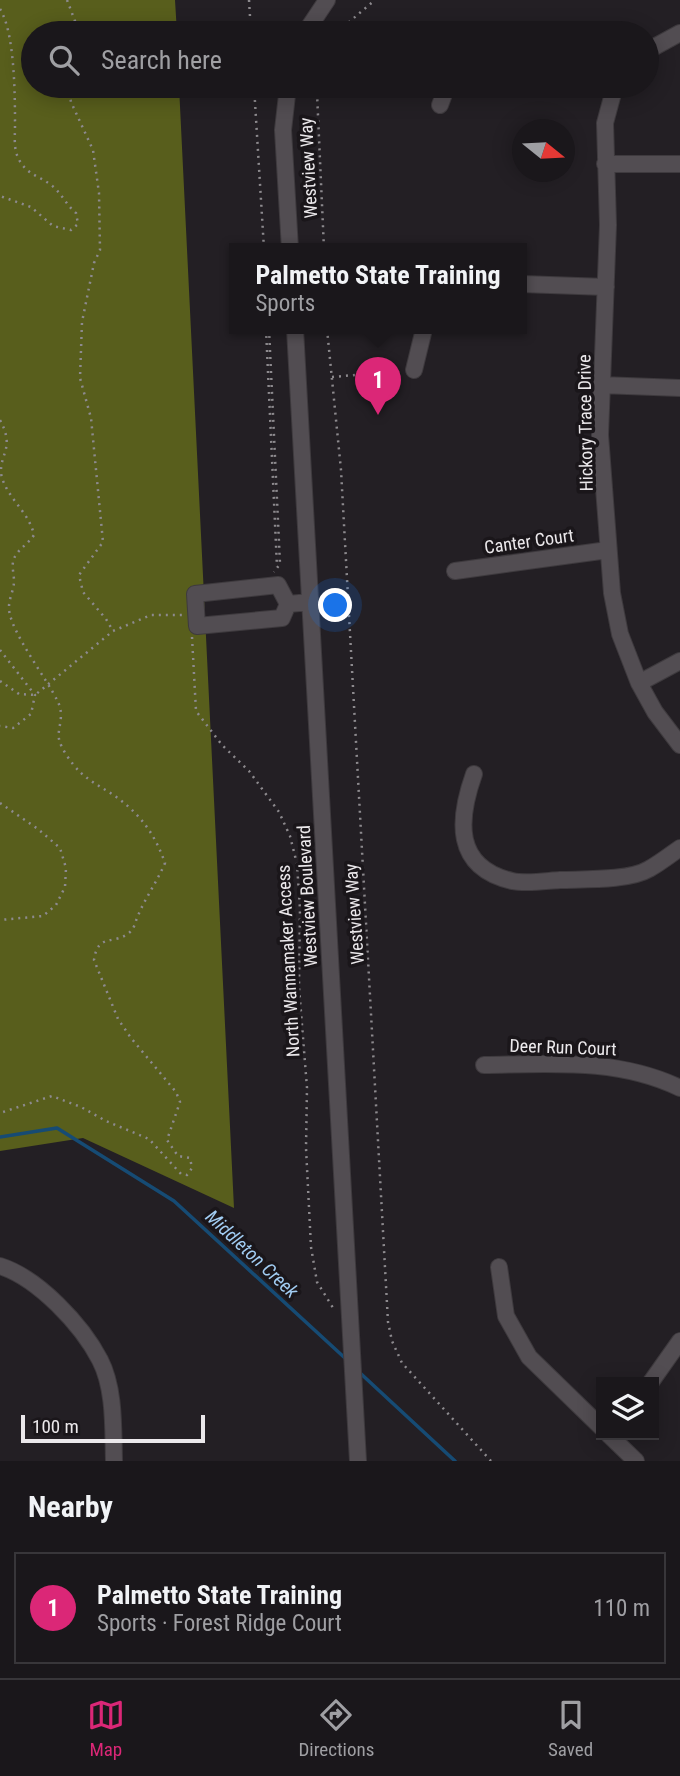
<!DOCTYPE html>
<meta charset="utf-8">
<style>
body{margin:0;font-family:"Roboto Condensed",sans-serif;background:#232024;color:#f1f3f6}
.controls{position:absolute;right:21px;bottom:21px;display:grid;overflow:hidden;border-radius:0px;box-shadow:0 4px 18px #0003}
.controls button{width:63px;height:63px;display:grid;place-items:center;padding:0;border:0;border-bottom:2px solid #38363a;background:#1a171b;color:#f1f3f6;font:35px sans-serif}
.compass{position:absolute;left:512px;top:119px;width:63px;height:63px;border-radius:50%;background:#1a171b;box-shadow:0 4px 18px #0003;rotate:108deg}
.scale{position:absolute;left:21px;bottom:18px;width:184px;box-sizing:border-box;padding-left:7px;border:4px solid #ebe8eb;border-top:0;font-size:19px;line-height:24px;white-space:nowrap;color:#ebe8eb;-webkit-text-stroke:5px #1a161a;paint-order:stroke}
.you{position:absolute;left:336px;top:606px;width:24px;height:24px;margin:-18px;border:5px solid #fff;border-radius:50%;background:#1a73e8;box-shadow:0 0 0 10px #1a73e833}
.badge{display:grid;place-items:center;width:46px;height:46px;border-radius:50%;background:#db2777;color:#fff;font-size:23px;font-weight:700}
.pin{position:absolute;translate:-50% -58px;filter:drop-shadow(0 2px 4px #0008)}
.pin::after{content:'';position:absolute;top:37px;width:24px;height:21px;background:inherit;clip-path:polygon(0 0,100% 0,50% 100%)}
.popup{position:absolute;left:229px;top:243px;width:298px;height:91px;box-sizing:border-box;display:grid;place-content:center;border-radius:0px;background:#1a171b;filter:drop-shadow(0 2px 5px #0005);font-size:23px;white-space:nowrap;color:#9f9fa3}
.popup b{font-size:26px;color:#f1f3f6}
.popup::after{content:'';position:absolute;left:50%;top:100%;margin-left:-14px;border:14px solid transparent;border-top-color:#1a171b}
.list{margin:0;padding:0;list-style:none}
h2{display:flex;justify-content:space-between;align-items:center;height:91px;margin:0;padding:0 28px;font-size:30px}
h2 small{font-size:23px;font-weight:400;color:#9f9fa3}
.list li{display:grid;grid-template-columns:46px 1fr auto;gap:21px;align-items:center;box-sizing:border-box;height:112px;margin:0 14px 14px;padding:0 14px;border:2px solid #38363a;border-radius:0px}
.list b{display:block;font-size:26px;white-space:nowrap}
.list p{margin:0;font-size:23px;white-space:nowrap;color:#9f9fa3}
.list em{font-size:23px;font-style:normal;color:#9f9fa3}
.icon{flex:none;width:38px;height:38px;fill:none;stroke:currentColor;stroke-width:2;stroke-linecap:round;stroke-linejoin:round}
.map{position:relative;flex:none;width:680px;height:1461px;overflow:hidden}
.search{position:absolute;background:#1a171b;box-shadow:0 4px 18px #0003;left:21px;right:21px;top:21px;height:77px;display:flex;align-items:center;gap:18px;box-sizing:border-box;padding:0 24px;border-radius:38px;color:#9f9fa3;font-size:26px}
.sheet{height:217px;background:#1a171b}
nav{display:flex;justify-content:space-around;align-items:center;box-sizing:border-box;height:98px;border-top:2px solid #38363a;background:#1a171b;font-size:19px;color:#9f9fa3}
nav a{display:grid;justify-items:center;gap:4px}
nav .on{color:#db2777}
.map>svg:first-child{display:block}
.forest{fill:#585e1c}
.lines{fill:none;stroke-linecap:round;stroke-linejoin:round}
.stream{stroke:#164b74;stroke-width:3.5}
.minor-casing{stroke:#3e3a3e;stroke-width:18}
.path{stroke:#8d8a8e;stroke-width:2.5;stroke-dasharray:2 5;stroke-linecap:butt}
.minor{stroke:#524d52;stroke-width:16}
.labels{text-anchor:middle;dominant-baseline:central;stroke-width:7;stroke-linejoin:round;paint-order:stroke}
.street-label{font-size:18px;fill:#ebe8eb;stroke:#1a161a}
.water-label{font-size:19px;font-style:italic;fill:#a2cdf3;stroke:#1a161a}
</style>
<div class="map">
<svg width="680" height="1461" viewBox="0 0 680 1461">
<rect width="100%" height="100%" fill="#231f24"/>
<path class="forest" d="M 0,0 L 175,0 L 177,33 L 33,33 L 33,86 L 179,86 L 234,1208 L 83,1138 L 0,1151 Z"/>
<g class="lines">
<path class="stream" d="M 0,1137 L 57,1128 L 174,1201 L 346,1359
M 359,1372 L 455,1461"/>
<defs>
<path id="minor" d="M 305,33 L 327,0
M 647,51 L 680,33
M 288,86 L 283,130 L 290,249
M 615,86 L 605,123 L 608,225 L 600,435 L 612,593 L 620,634 L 639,683 L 655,712 L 680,745
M 440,105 L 447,86
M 605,164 L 680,164
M 522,284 L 606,287
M 295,329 L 358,1461
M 414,370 L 424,329
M 601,385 L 680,388
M 455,571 L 608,550
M 288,604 L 278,585 L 195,594 L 197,626 L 282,618 L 288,604 L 311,602
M 639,683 L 680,661
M 474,774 C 458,819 453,867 512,881 C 526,884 545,881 560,880 C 583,879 629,881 649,869 C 660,863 670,855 680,848
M 484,1065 C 551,1064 618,1058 680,1088
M 0,1266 C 38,1278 82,1325 100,1360 C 115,1389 113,1429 114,1461
M 499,1267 L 506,1316 L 529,1357 L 601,1427
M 651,1382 L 680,1341
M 609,1435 L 636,1461"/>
</defs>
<use href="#minor" class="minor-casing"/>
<path class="path" d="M 67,0 L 75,21 L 71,33
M 249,0 L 251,33
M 0,9 C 15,33 15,97 15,126 C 15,140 13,151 21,163 C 29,175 41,177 51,185 C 61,192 66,205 76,213 L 78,224 L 71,230 L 53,226 L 31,207 L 0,196
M 340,33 L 342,28 L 375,0
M 68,86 L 71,102 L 93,150 L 99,193 L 100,250 L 94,263 L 82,322 L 80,378 L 91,418 L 103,542 L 79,575 L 83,592 L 106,619 L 113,631
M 254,86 L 264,249
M 320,86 L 317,93 L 324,249
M 266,329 L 277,567
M 269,329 L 280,564 L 274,572
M 327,329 L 341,470 L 388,1322 L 392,1341 L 402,1363 L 491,1461
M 332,377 L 400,371
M 0,420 C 15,448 0,453 1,473 C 5,497 29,511 34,535 C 28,544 21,547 16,555 C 10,563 14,572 14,581 C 14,590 9,598 9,607 C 8,629 48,680 58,702 C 65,717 57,728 59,739 C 61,749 72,764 79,771 C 91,783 106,789 119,799 C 142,816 156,837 165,863 C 157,882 145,898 137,918 C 135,923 134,929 130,932 C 114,946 98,932 94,960 L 118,1019 L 131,1038 L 176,1092 L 180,1102 L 167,1140 L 178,1156 L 190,1158 L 192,1168 L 187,1175 L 181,1174 L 149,1139 L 106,1121 L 81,1107 L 52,1096 L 0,1113
M 192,637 L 196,711 L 222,745 L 249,771 L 279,812 L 290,836 L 297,864 L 300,909 L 299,987 L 307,1088 L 306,1148 L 311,1247 L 317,1282 L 335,1311
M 0,650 L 35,695 L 31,714 L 13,728 L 0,726
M 0,681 L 19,694 L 35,695 L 113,631 L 151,615 L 184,615
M 0,803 L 38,829 L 60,848 L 66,868 L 65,887 L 56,905 L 43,916 L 0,920"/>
<use href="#minor" class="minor"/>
</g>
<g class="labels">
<g class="street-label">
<text transform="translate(308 168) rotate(-93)">Westview Way</text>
<text transform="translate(585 423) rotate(-91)">Hickory Trace Drive</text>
<text transform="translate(529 541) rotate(-8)">Canter Court</text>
<text transform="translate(307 896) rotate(-93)">Westview Boulevard</text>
<text transform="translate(354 914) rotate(-94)">Westview Way</text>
<text transform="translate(288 961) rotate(-93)">North Wannamaker Access</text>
<text transform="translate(563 1047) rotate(2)">Deer Run Court</text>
</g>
<g class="water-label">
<text transform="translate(252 1254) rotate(43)">Middleton Creek</text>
</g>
</g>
</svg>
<div class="controls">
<button><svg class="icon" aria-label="layers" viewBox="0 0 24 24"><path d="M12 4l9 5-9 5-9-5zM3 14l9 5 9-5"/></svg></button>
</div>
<svg class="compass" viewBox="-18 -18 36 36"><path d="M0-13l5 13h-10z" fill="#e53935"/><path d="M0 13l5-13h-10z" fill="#9f9fa3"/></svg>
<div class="scale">100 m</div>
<div class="you"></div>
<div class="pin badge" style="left:378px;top:415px">1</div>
<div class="popup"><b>Palmetto State Training</b>Sports</div>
<div class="search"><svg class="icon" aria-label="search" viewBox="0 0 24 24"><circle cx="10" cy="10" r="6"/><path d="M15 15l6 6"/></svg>Search here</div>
</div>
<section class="sheet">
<h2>Nearby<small></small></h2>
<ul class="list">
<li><span class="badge">1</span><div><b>Palmetto State Training</b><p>Sports · Forest Ridge Court</p></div><em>110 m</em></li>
</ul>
</section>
<nav>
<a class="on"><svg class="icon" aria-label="map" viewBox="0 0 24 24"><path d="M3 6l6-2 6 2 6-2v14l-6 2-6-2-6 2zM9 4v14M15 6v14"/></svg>Map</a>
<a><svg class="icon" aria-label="directions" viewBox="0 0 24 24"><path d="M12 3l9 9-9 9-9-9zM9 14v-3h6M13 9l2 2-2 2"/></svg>Directions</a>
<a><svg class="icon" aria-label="saved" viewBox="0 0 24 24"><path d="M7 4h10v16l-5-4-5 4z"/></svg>Saved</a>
</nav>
